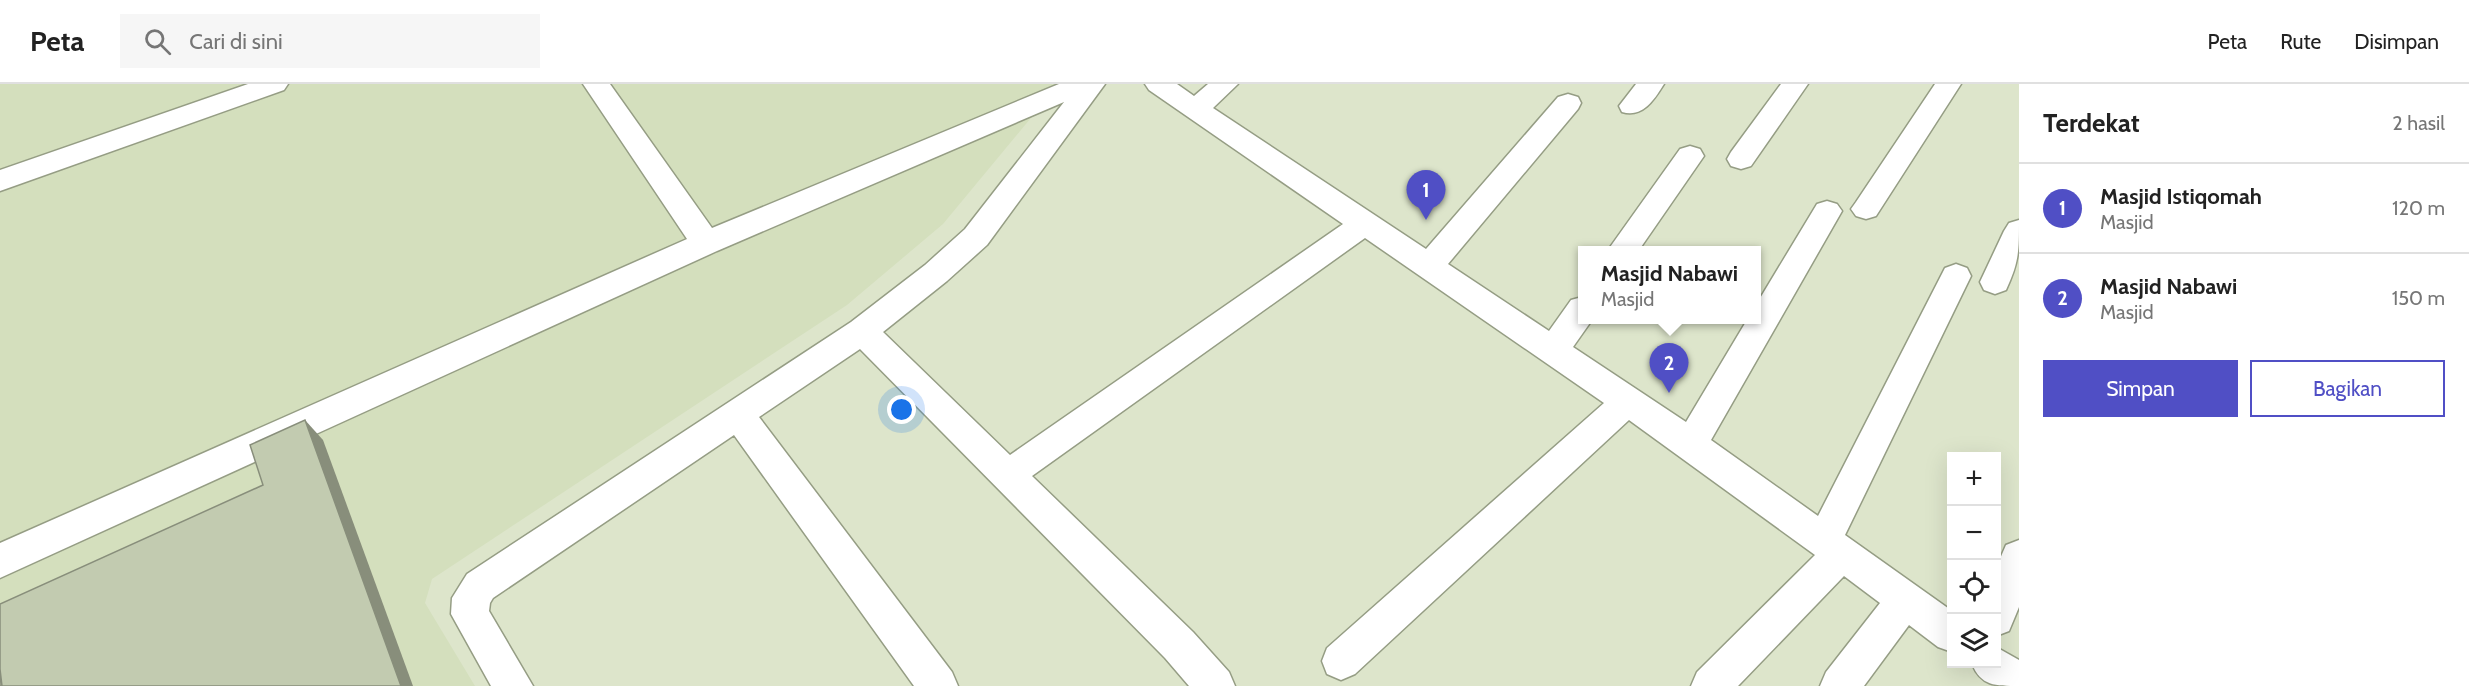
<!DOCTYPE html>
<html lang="id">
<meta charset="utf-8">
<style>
body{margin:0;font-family:Cabin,sans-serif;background:#f6f6f6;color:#222}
.controls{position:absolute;right:18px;bottom:18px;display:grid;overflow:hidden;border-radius:0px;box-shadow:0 6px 24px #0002}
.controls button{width:54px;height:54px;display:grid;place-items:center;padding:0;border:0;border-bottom:2px solid #e0e0e0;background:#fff;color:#222;font:30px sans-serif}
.you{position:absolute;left:902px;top:326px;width:21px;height:21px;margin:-15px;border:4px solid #fff;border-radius:50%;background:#1a73e8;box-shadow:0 0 0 9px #1a73e833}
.badge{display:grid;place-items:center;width:39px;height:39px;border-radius:50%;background:#504fc5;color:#fff;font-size:20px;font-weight:700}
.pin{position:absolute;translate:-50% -50px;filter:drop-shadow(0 2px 3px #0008)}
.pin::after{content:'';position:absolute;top:32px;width:21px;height:18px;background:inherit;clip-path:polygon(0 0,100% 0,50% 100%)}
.popup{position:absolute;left:1578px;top:162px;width:183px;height:78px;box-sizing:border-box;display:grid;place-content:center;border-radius:0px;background:#fff;filter:drop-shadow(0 2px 4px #0005);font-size:20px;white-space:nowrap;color:#767676}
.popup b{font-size:22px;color:#222}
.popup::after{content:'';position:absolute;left:50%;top:100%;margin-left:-12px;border:12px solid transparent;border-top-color:#fff}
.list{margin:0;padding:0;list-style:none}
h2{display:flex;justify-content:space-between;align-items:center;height:78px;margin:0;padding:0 24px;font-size:26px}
h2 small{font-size:20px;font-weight:400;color:#767676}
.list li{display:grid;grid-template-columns:39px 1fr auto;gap:18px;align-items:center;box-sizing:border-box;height:90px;padding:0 24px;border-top:2px solid #e0e0e0}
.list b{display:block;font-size:22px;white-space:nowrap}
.list p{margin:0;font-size:20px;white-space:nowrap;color:#767676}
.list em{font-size:20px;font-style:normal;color:#767676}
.actions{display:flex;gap:12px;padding:18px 24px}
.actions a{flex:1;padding:14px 0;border:2px solid #504fc5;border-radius:0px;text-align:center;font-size:21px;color:#504fc5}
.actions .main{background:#504fc5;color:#fff}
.icon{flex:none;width:33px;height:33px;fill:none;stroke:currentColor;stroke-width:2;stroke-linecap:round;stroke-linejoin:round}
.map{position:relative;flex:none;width:2019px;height:602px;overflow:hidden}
header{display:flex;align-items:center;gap:36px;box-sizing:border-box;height:84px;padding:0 30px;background:#fff;border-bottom:2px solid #e0e0e0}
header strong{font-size:28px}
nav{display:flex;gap:33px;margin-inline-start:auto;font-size:21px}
.search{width:420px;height:54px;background:#f6f6f6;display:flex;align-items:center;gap:15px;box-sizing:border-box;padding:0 21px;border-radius:0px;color:#767676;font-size:22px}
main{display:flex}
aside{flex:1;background:#fff}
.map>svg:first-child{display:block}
.built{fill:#d4dfbd}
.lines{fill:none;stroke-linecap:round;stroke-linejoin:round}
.minor-casing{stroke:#959d84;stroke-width:3}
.minor{fill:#fff;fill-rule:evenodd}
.shaded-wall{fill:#888e7b}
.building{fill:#c2cbb0;stroke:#888e7b;stroke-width:1.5}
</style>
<header>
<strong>Peta</strong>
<div class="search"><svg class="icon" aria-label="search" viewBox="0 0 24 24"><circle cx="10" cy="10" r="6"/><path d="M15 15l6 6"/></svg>Cari di sini</div>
<nav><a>Peta</a><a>Rute</a><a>Disimpan</a></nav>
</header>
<main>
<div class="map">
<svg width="2019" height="602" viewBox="0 0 2019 602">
<rect width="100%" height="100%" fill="#dde5cb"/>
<path class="built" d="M 0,0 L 1059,0 L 943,140 L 847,221 L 432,495 L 425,519 L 475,602 L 0,602 Z"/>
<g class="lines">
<defs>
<path id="minor" d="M 248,0 L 288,0 L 284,6 L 0,107 L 0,86 Z
M 583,0 L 610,0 L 712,144 L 1059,0 L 1105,0 L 987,161 L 947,197 L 883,248 L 1010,371 L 1343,140 L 1149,6 L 1145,0 L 1177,0 L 1194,12 L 1208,0 L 1238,0 L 1213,24 L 1426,165 L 1558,13 L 1568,10 L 1578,13 L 1581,19 L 1578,25 L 1448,180 L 1549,247 L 1571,216 L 1582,213 L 1582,236 L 1592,236 L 1573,263 L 1686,338 L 1747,236 L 1756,236 L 1756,221 L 1817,120 L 1827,117 L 1837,120 L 1842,127 L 1711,356 L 1818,432 L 1945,184 L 1956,180 L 1967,184 L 1971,192 L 1845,451 L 1952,527 L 1952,568 L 1938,563 L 1909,541 L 1864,602 L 1820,602 L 1826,588 L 1880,519 L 1844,492 L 1738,602 L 1691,602 L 1697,588 L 1815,471 L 1629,336 L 1355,590 L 1341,596 L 1327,590 L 1322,577 L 1327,564 L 1604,319 L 1365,154 L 1032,392 L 1193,548 L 1229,588 L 1235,602 L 1189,602 L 1165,574 L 860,265 L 759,333 L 952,588 L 958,602 L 914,602 L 734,351 L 493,514 L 490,519 L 489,527 L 533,602 L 491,602 L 451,530 L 452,514 L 467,490 L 851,238 L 925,181 L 965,145 L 1064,18 L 717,167 L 0,494 L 0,459 L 687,155 Z
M 1636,0 L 1664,0 C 1654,16 1643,34 1622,28 L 1619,22 Z
M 1781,0 L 1808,0 L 1751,82 L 1741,85 L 1731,82 L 1727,75 L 1731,68 Z
M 1935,0 L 1961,0 L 1876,132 L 1866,135 L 1856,132 L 1851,125 L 1856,118 Z
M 1690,62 L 1700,65 L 1704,72 L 1639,166 L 1608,166 L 1680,65 Z
M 2019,136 C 2019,168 2019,178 2006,206 L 1995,210 L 1984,206 L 1980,198 L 2004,147 L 2009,139 Z
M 2019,456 L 2019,523 L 2009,547 L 1996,552 L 1996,484 L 2006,461 Z
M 1996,563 L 2019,576 L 2019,602 C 1995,602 1981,602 1972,580 L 1996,580 Z"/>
</defs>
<use href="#minor" class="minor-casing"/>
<use href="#minor" class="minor"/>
</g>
<path class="shaded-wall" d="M 305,336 L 323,356 L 413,602 L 401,602 Z"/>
<path class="building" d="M 305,336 L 401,602 L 2,602 L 0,585 L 0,520 L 263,401 L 250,361 Z
M 0,585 L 2,602 L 0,602 Z"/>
</svg>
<div class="controls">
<button>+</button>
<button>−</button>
<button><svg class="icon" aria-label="locate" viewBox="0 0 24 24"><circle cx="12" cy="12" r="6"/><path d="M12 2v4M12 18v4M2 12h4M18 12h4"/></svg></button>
<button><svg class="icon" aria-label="layers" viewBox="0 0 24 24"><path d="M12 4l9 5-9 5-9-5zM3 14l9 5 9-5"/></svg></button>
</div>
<div class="you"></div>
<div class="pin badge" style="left:1426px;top:136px">1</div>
<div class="pin badge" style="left:1669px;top:309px">2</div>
<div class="popup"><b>Masjid Nabawi</b>Masjid</div>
</div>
<aside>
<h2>Terdekat<small>2 hasil</small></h2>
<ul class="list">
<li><span class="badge">1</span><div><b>Masjid Istiqomah</b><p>Masjid</p></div><em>120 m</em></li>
<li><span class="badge">2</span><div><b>Masjid Nabawi</b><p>Masjid</p></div><em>150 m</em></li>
</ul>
<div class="actions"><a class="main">Simpan</a><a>Bagikan</a></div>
</aside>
</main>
